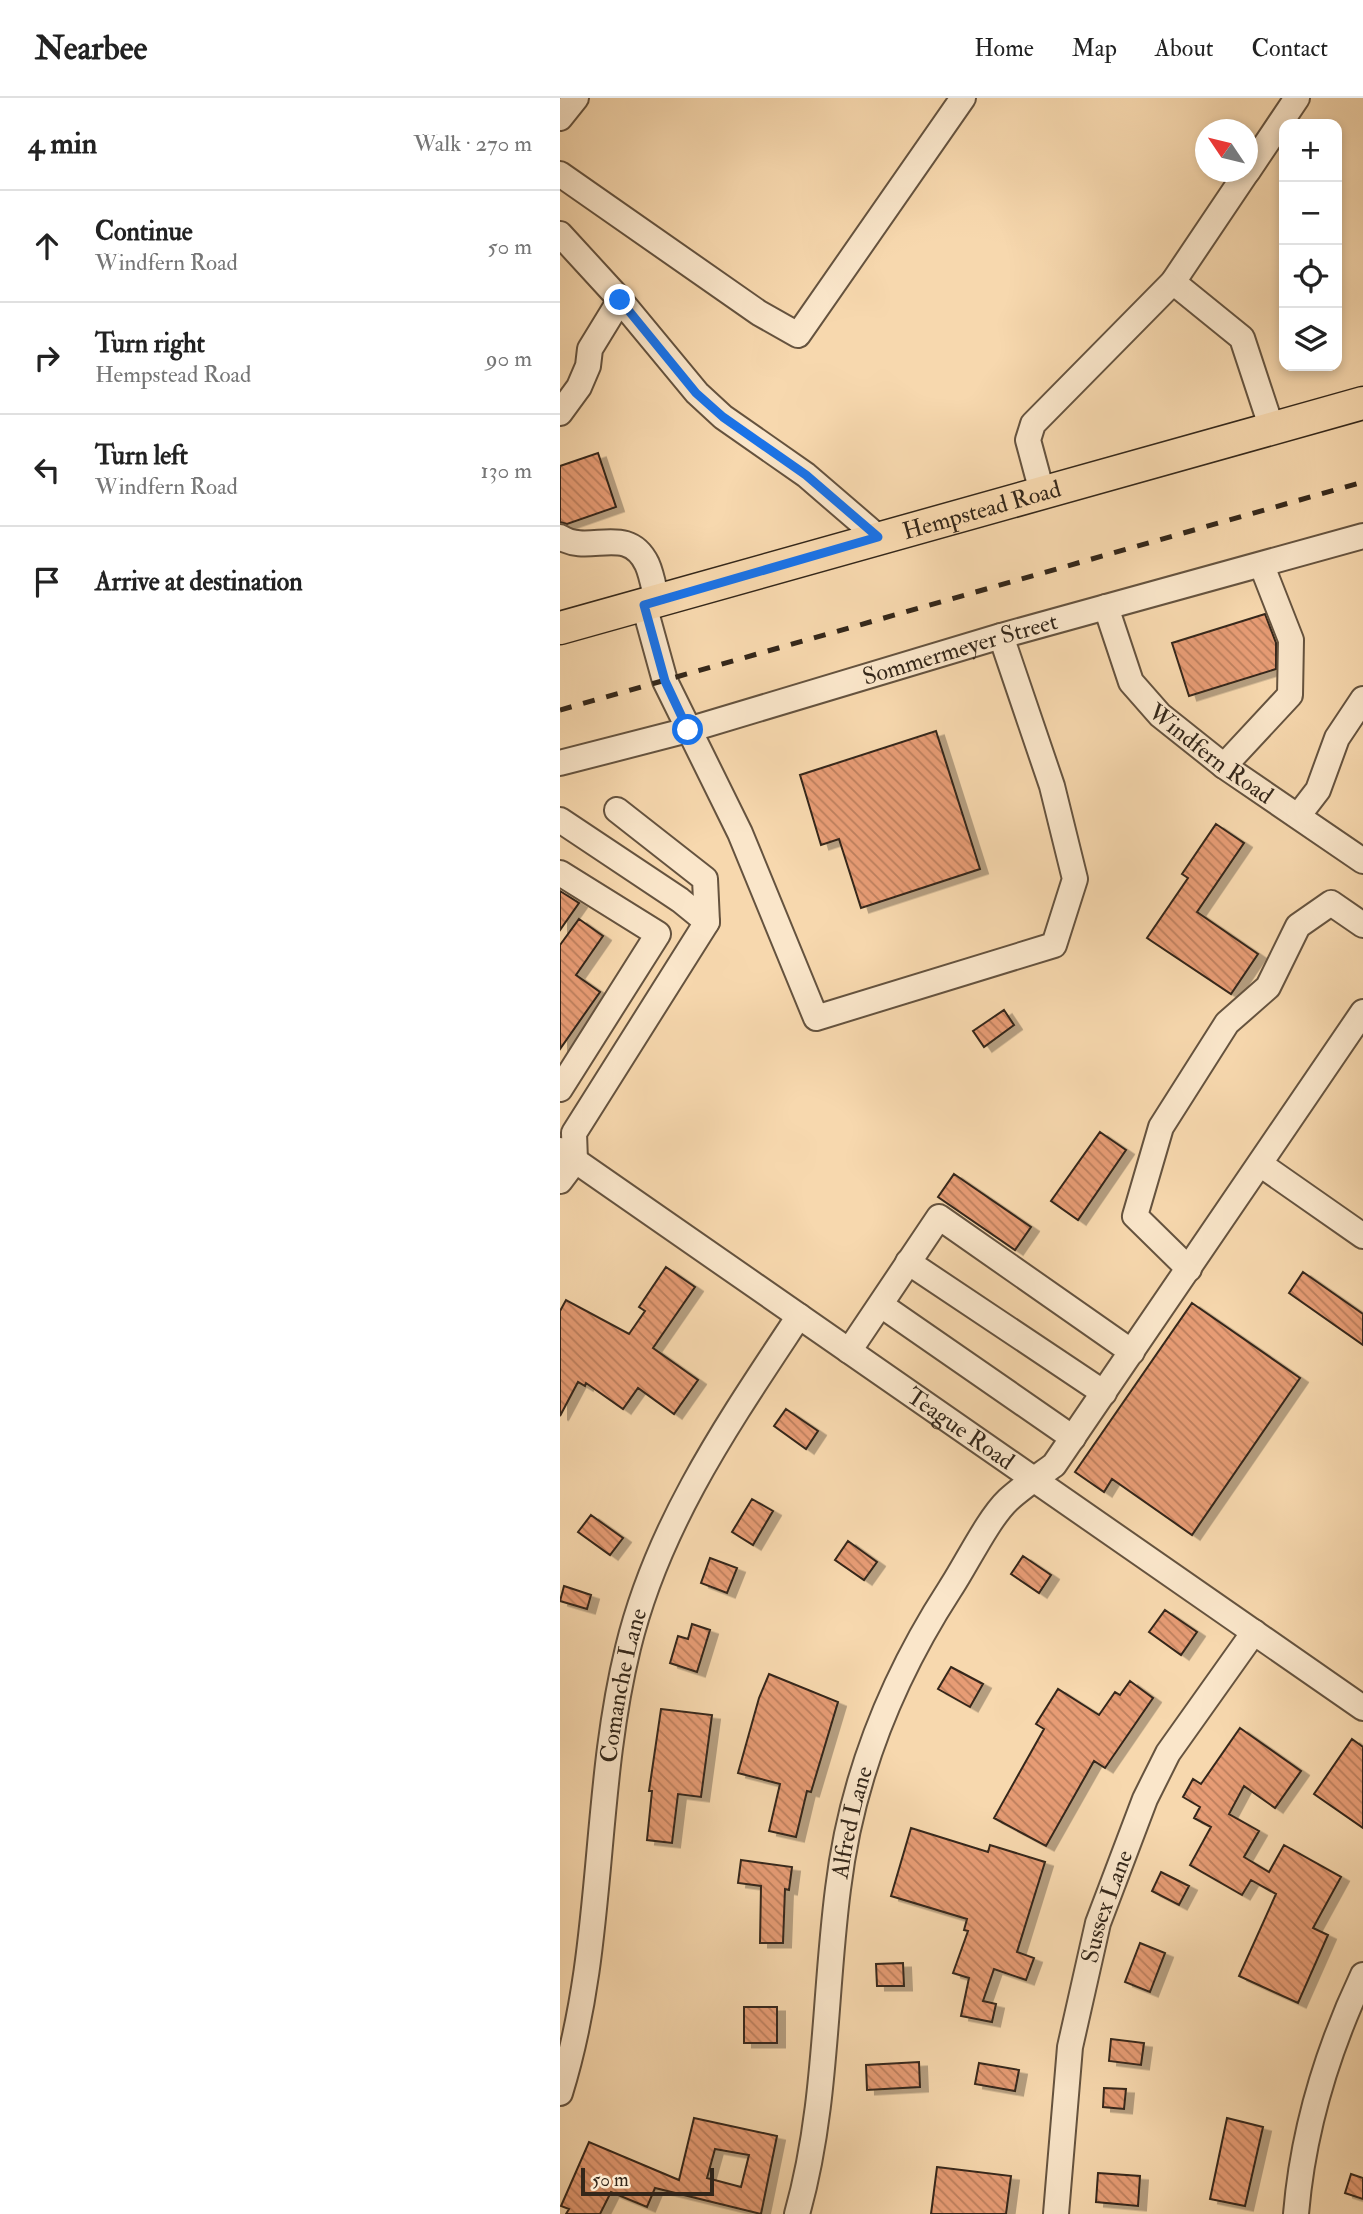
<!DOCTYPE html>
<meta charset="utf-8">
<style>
body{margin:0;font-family:"IM FELL Double Pica",serif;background:#f6f6f6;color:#222}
.controls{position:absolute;right:21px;top:21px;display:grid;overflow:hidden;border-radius:14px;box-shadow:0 4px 10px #0003}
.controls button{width:63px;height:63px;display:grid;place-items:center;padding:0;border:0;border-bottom:2px solid #e0e0e0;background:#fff;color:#222;font:35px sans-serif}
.compass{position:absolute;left:635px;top:21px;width:63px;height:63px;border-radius:50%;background:#fff;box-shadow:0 4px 10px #0003;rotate:305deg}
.scale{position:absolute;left:21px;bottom:18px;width:133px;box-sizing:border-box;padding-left:7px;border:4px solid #34271a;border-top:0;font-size:19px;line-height:24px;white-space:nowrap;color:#34271a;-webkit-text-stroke:5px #fae6ca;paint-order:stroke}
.stop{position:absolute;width:21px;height:21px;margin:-16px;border:5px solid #1a73e8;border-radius:50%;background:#fff}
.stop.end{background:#1a73e8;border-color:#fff;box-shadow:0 2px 7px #0008}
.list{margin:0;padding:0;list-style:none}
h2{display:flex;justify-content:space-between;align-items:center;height:91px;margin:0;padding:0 28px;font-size:30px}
h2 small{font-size:23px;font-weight:400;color:#767676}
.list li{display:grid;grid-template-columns:46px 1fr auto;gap:21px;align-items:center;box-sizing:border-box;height:112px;padding:0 28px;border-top:2px solid #e0e0e0}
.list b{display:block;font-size:26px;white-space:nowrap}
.list p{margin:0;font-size:23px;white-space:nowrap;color:#767676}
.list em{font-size:23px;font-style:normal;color:#767676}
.icon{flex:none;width:38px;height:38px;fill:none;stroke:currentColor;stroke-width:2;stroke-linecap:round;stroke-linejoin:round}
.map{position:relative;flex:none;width:803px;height:2116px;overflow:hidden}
header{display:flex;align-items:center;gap:42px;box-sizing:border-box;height:98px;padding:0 35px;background:#fff;border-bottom:2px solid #e0e0e0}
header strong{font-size:33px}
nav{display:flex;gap:38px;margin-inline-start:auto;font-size:24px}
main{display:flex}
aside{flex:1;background:#fff}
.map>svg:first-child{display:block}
.building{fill:url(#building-back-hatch);stroke:#34271a;stroke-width:2;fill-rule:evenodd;filter:url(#shadow)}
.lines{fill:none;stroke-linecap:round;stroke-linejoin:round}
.minor-casing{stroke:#65533f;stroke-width:28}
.major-casing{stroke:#34271a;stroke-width:35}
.minor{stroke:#fae6ca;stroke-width:24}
.major{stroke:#f7d8ae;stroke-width:32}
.rail{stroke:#34271a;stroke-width:5;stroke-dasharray:12 12;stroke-linecap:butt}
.route{stroke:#1a73e8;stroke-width:9}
.labels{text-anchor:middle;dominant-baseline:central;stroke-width:5;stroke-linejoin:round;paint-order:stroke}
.street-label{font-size:24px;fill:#34271a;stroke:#fae6ca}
</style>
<header>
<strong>Nearbee</strong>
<nav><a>Home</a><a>Map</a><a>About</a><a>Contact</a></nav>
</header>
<main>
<aside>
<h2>4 min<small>Walk · 270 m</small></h2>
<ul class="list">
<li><svg class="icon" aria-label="ahead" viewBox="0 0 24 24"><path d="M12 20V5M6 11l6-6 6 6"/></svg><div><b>Continue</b><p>Windfern Road</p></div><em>50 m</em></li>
<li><svg class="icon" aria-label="right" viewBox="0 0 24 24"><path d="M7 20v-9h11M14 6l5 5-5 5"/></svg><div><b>Turn right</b><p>Hempstead Road</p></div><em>90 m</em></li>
<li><svg class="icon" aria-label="left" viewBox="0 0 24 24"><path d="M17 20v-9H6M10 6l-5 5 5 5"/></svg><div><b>Turn left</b><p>Windfern Road</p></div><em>130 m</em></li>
<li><svg class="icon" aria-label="arrive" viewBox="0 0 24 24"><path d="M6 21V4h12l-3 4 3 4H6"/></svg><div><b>Arrive at destination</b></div></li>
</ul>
</aside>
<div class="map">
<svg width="803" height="2116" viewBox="0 0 803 2116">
<defs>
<pattern id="building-back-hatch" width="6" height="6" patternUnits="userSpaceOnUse" patternTransform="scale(1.75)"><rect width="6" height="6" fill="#e79c74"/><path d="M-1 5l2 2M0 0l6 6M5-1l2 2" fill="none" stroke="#bc7f5e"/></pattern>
<filter id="shadow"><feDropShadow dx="8" dy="4.5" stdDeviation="0" flood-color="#0004"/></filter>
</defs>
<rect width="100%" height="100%" fill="#f7d8ae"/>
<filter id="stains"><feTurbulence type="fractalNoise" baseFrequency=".00286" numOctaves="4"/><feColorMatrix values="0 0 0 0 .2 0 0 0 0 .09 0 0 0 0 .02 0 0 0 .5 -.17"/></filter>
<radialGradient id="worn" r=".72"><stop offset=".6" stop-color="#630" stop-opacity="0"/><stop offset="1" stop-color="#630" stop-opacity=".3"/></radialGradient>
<path class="building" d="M 38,355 L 56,409 L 7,426 L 0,424 L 0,368 Z
M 705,516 L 716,545 L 716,571 L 629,598 L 612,545 Z
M 376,633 L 420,771 L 301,810 L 279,741 L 261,747 L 240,677 Z
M 656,726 L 684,745 L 637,814 L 698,856 L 671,896 L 587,840 L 628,780 L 622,776 Z
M 0,793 L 19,805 L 0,832 Z
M 19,821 L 43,838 L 16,877 L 40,894 L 0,951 L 0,847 Z
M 444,912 L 454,927 L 424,949 L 413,933 Z
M 540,1034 L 566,1052 L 518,1122 L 491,1103 Z
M 394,1076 L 471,1129 L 455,1152 L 378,1099 Z
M 106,1169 L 135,1189 L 93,1250 L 138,1282 L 114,1316 L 78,1290 L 63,1311 L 26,1285 L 25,1288 L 18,1284 L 0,1318 L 0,1213 L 6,1202 L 69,1236 L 85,1213 L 79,1209 Z
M 743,1174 L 803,1216 L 803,1247 L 729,1195 Z
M 632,1205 L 740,1280 L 632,1437 L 552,1381 L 544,1394 L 515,1374 Z
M 226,1311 L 258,1333 L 246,1351 L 214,1328 Z
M 192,1401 L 213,1413 L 193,1447 L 172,1434 Z
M 31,1417 L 63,1440 L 50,1457 L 18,1434 Z
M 288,1443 L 317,1464 L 304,1482 L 275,1462 Z
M 463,1458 L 491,1477 L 479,1495 L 451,1476 Z
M 150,1460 L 177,1470 L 167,1495 L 141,1485 Z
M 4,1488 L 31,1497 L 27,1511 L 0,1503 Z
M 605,1512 L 637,1534 L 621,1557 L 589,1534 Z
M 132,1526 L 150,1532 L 137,1574 L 110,1565 L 118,1538 L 128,1541 Z
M 391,1569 L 423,1586 L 410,1609 L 378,1591 Z
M 209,1576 L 278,1604 L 251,1694 L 247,1693 L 236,1739 L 209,1733 L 220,1686 L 178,1675 L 199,1600 Z
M 570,1583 L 593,1600 L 545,1670 L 534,1663 L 486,1748 L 434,1720 L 484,1631 L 476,1626 L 498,1591 L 539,1617 L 555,1594 L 560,1597 Z
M 101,1611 L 152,1617 L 141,1699 L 118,1696 L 112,1745 L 87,1742 L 92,1693 L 89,1693 Z
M 680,1630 L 741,1673 L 715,1710 L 684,1688 L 669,1716 L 699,1733 L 684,1759 L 709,1774 L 724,1747 L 781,1779 L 753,1830 L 768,1837 L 738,1905 L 679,1878 L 716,1796 L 691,1782 L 682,1797 L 630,1767 L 651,1729 L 634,1720 L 640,1709 L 623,1699 L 633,1681 L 641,1686 Z
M 792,1641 L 803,1649 L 803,1730 L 754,1696 Z
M 351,1730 L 428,1754 L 430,1747 L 485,1764 L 457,1854 L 474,1860 L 466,1882 L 434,1871 L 423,1903 L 436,1906 L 432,1924 L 401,1918 L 409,1880 L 393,1875 L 408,1833 L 404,1832 L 407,1821 L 331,1798 Z
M 181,1762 L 232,1769 L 229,1792 L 225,1791 L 223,1845 L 200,1845 L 201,1788 L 178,1785 Z
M 601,1774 L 629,1788 L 619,1807 L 592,1793 Z
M 580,1845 L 605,1855 L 590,1894 L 565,1884 Z
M 343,1865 L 344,1888 L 317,1888 L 316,1866 Z
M 184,1909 L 217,1909 L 217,1945 L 184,1945 Z
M 551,1941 L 584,1945 L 581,1967 L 549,1963 Z
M 359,1964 L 360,1989 L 307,1992 L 306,1967 Z
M 419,1965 L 459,1972 L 455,1993 L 415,1986 Z
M 544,1990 L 566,1991 L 564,2011 L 543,2009 Z
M 134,2020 L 217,2038 L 201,2116 L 95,2090 L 87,2109 L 51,2094 L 40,2116 L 6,2116 L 9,2111 L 1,2108 L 29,2044 L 119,2082 ZM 155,2051 L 189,2057 L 181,2089 L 147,2080 Z
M 667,2020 L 703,2029 L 685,2108 L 650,2101 Z
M 377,2069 L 451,2078 L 446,2116 L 371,2116 Z
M 538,2075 L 580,2078 L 578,2108 L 536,2104 Z
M 791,2076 L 803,2080 L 803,2101 L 785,2095 Z"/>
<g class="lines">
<defs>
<g id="minor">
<path d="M 0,20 L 16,0"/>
<path d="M 688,73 L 737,0"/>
<path d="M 0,76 L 199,215 L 238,237 L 403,0"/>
<path d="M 0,136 L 55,196 L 137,295 L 163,319 L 246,377 L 318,439"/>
<path d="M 613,184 L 682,240 L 712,331"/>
<path d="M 0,315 L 19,289 L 28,268 L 30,251 L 60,202"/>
<path d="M 482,394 L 468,342 L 473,326 L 613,184 L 687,74"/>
<path d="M 0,439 C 29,458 67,425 87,466 C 92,477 94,491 97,503"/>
<path d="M 84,507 L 105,583 L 180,735 L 256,920 L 494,847 L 515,781 L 492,688 L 441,538"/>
<path id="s1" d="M 546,509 L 571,584 L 600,617 L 664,668 L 803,763"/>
<path id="s2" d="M 0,665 L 128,632 L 441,538 L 803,438"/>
<path d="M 664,668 L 730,597 L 731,542 L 702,468"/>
<path d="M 738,718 L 758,692 L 777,640 L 803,601"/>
<path d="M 0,722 L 120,802 L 147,824"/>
<path d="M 0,775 L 98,836 L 0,991"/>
<path id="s3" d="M 0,1052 L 803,1610"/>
<path d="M 700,1066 L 803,1138"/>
<path d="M 0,1083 L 15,1063 L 14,1035 L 147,824 L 145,781 L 57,712"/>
<path d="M 348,1164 L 544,1295"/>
<path d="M 629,1171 L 575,1118 L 601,1029 L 667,925 L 708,889 L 738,828 L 771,805 L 803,827"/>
<path d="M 321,1207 L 513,1340"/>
<path d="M 289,1253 L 379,1119 L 572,1254"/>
<path id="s4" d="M 0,1995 C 46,1847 32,1697 68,1550 C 98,1426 169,1324 239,1218"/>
<path id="s5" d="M 237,2116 C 267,2010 264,1900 278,1791 C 291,1683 331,1582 390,1491 C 406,1467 428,1421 448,1402 C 462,1389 479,1378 494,1367 L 803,914"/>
<path id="s6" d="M 496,2116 L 510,1949 L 538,1825 L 585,1701 L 608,1655 L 694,1534"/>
<path d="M 736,2116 C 743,2032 767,1953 803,1877"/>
</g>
<g id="major">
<path id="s7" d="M 0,530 L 803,305"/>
</g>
</defs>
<use href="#minor" class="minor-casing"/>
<use href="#major" class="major-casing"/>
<use href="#minor" class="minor"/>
<use href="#major" class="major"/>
<path class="rail" d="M 0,612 L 803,384"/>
</g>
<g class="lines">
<path class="route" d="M 60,202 L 136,295 L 163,319 L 246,377 L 318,439 L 84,507 L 105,583 L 128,632"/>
</g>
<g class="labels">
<g class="street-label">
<text stroke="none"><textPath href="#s7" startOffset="438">Hempstead Road</textPath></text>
<text stroke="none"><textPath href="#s2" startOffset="416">Sommermeyer Street</textPath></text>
<text stroke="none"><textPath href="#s1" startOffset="187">Windfern Road</textPath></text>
<text stroke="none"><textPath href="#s3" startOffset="488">Teague Road</textPath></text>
<text stroke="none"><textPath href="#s4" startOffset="413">Comanche Lane</textPath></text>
<text stroke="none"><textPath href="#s5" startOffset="396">Alfred Lane</textPath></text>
<text stroke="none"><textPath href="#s6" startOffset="313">Sussex Lane</textPath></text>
</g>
</g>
<rect width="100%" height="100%" filter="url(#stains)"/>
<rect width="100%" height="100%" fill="url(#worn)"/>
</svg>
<div class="controls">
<button>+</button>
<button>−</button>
<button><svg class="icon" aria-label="locate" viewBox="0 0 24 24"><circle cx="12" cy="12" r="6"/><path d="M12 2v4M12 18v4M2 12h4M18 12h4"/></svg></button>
<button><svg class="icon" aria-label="layers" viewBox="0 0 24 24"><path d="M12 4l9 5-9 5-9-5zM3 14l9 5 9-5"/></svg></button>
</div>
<svg class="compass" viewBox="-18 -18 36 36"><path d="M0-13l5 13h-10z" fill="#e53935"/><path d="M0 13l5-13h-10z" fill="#767676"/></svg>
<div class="scale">50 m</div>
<div class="stop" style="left:128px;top:632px"></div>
<div class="stop end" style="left:60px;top:202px"></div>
</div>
</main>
